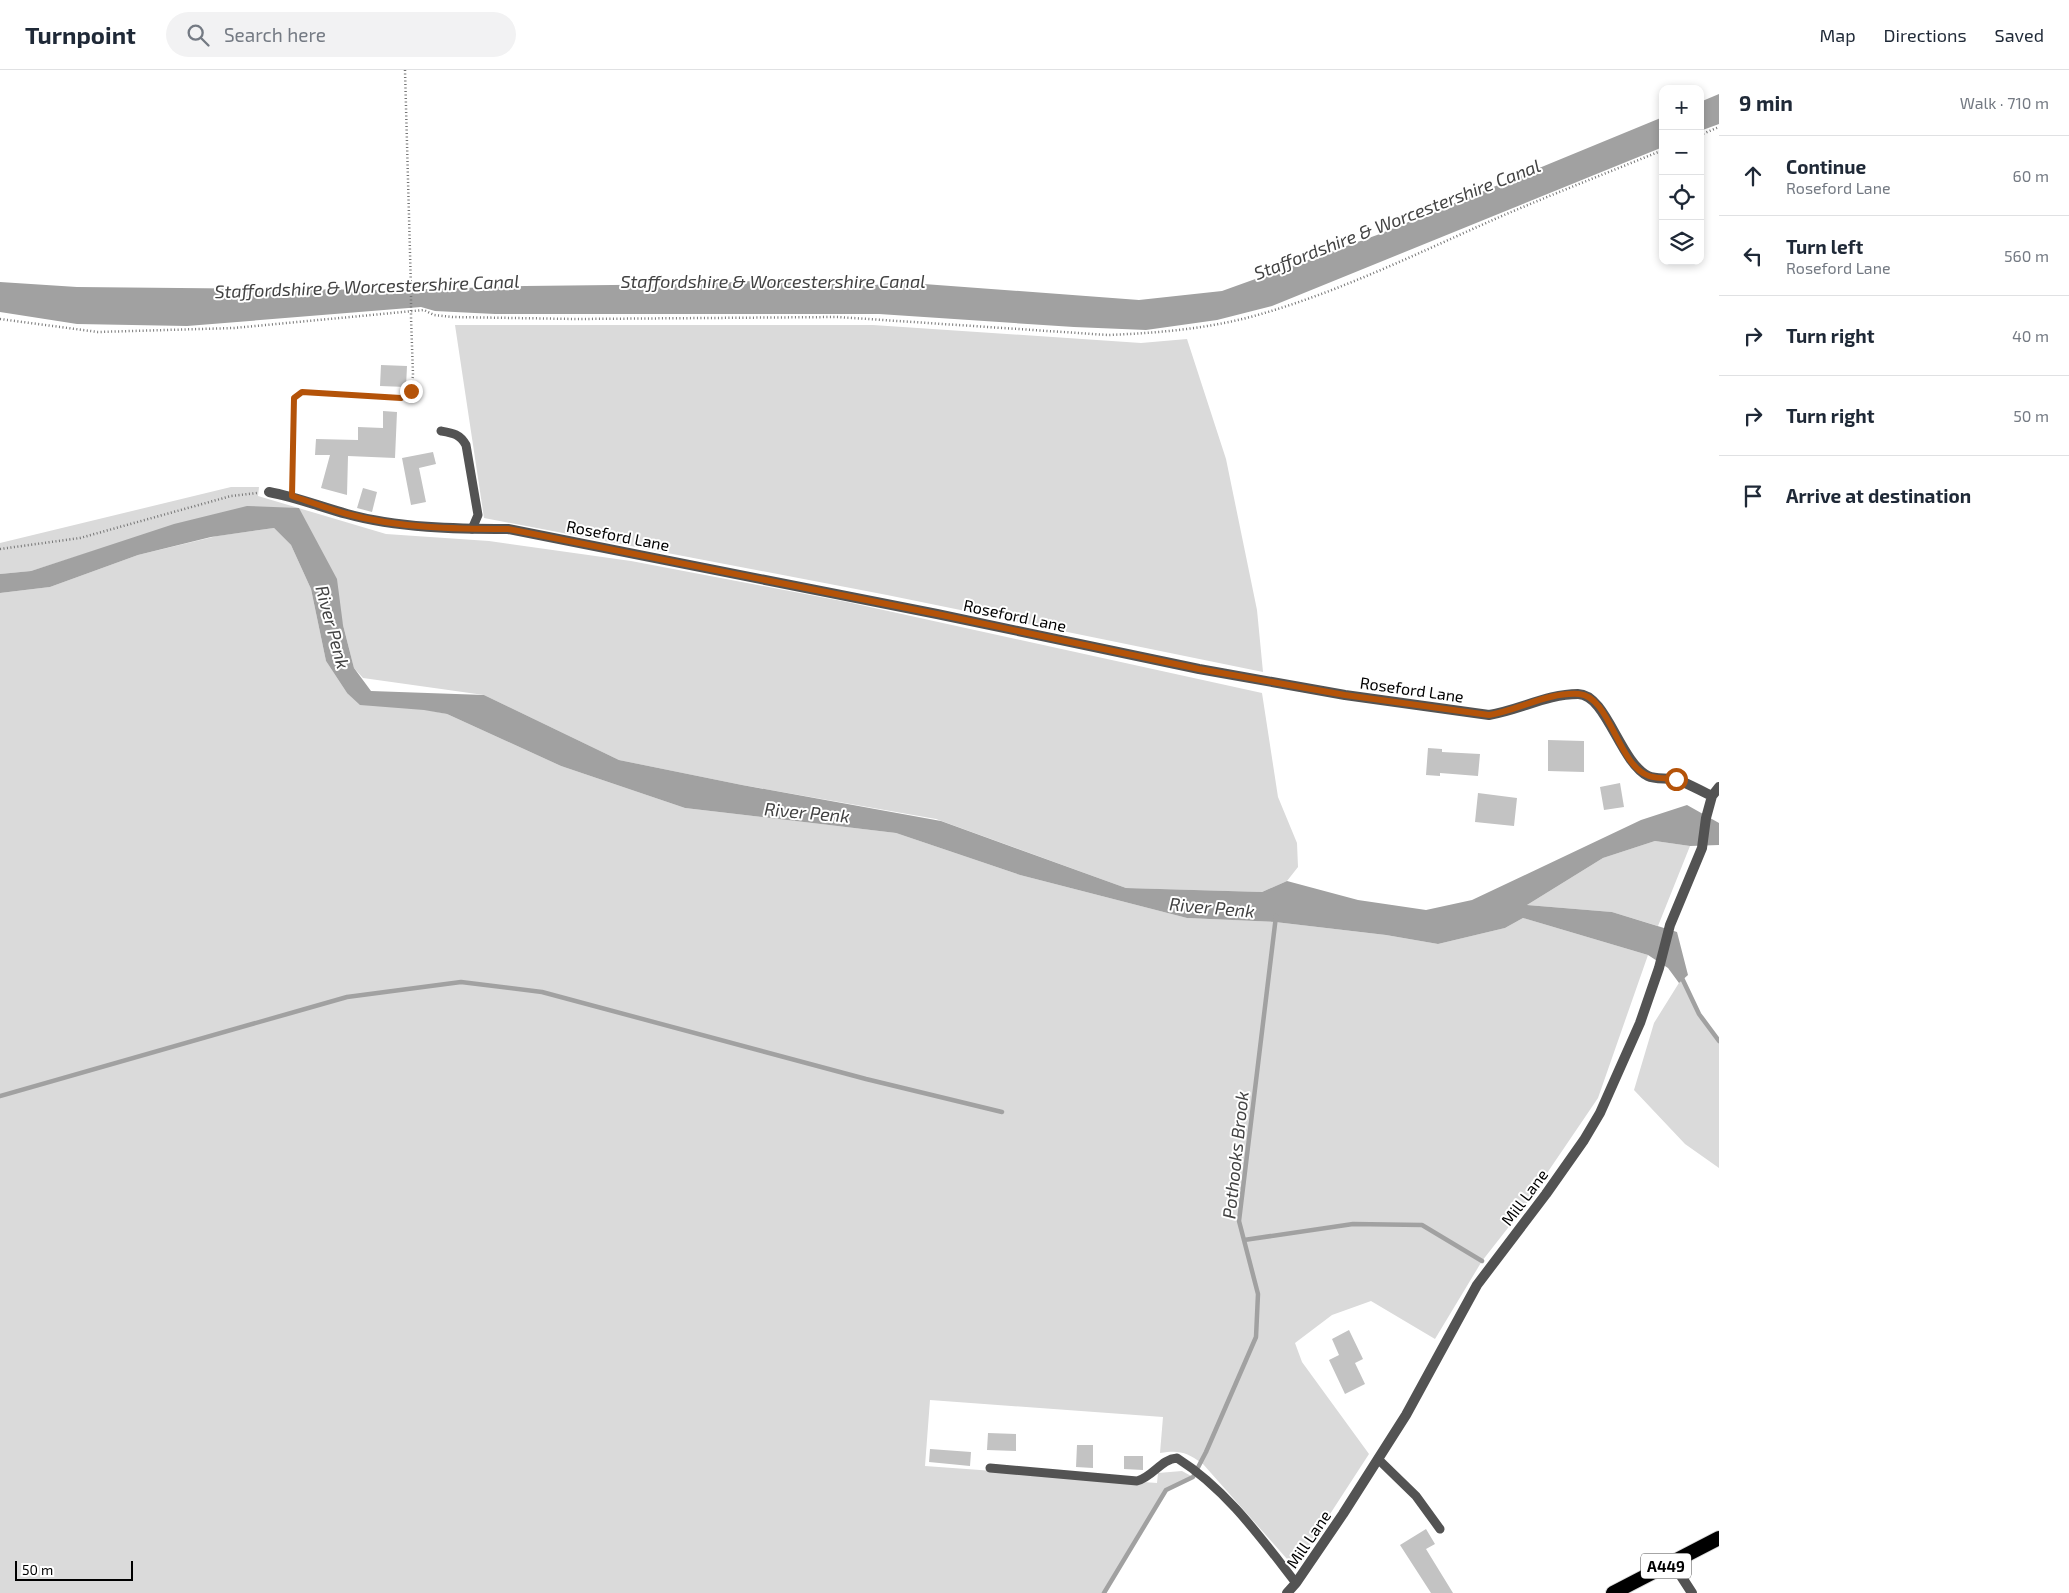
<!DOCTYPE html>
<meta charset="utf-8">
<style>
body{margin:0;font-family:"Exo 2",sans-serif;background:#f2f2f3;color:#1f2937}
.controls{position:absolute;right:15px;top:15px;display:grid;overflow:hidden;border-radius:10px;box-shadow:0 2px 8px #0003}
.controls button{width:45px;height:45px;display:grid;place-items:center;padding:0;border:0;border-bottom:1px solid #e0e1e3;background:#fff;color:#1f2937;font:25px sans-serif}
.scale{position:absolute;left:15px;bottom:12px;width:118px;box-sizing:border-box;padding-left:5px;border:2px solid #000;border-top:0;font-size:14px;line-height:18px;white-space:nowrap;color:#000;-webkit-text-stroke:4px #fff;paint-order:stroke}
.stop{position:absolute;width:15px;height:15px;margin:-11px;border:4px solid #b45309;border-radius:50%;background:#fff}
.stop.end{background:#b45309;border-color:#fff;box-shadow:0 1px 5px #0008}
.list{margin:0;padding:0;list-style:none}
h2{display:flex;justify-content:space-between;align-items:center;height:65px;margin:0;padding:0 20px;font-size:21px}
h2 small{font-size:16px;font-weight:400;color:#747a83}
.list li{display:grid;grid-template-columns:32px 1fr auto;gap:15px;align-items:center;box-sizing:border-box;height:80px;padding:0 20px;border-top:1px solid #e0e1e3}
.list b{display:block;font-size:19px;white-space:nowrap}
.list p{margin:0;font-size:16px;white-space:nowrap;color:#747a83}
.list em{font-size:16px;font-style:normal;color:#747a83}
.icon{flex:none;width:28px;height:28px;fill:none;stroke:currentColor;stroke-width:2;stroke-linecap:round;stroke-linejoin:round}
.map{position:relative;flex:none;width:1719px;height:1523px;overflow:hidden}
header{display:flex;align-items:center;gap:30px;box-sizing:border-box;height:70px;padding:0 25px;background:#fff;border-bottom:1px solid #e0e1e3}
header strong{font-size:24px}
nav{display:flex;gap:28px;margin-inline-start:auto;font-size:18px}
.search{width:350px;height:45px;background:#f2f2f3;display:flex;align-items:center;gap:12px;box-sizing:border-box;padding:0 18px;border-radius:28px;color:#747a83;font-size:19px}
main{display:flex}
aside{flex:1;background:#fff}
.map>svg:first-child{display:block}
.green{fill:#dadada}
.water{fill:#a1a1a1}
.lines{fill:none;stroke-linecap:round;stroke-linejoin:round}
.stream{stroke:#a1a1a1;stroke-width:4.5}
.building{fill:#c3c3c3}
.trunk-casing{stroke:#dbdbdb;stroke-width:16}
.path{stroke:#757575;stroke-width:2.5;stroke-dasharray:1 2.5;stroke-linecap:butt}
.service{stroke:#535353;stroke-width:9}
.minor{stroke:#535353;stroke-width:10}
.trunk{stroke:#000;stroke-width:14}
.path-bridge{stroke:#757575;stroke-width:2.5;stroke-dasharray:1 2.5;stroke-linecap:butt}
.route{stroke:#b45309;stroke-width:6}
.labels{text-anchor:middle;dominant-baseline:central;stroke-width:4;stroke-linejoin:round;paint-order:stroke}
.shield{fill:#fff;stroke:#4c4c4c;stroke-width:1}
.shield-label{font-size:15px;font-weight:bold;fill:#000}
.street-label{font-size:16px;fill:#000;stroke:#fff}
.water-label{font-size:18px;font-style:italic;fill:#424242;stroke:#fff}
</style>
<header>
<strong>Turnpoint</strong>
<div class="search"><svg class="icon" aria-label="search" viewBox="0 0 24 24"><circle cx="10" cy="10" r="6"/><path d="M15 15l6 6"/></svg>Search here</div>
<nav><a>Map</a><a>Directions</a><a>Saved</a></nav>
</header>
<main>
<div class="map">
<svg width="1719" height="1523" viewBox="0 0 1719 1523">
<rect width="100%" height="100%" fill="#fff"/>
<path class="green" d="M 455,255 L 873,255 L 1141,273 L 1187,269 L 1226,389 L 1257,540 L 1263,602 L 887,525 L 484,448 Z
M 231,417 L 259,417 L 258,426 L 386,464 L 489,471 L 631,491 L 847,532 L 1262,623 L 1278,727 L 1297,773 L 1298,797 L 1287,811 L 1262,822 L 1126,818 L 936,749 L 742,715 L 619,690 L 484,625 L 363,608 L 354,598 L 343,555 L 299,438 L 113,475 L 31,501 L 0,504 L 0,473 Z
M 274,458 L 291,475 L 311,519 L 326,591 L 347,623 L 447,644 L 561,696 L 685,738 L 896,763 L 1020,805 L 1187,848 L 1275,852 L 1386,865 L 1438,874 L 1505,858 L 1523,848 L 1648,885 L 1598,1028 L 1522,1140 L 1482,1191 L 1435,1269 L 1371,1231 L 1332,1245 L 1295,1273 L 1302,1292 L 1369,1384 L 1295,1498 L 1203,1394 C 1186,1382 1180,1380 1160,1383 L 1163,1347 L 930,1330 L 925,1396 L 1157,1413 L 1158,1403 L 1182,1401 L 1193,1407 L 1165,1420 L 1104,1523 L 0,1523 L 0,523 L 50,517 L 138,485 L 217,466 Z
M 1655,771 L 1690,776 L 1658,856 L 1612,842 L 1527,835 L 1603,788 Z
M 1682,908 L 1699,944 L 1719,971 L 1719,1098 L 1685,1074 L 1634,1020 L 1654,953 Z"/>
<path class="water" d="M 1719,24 L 1719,54 L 1700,61 L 1700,32 Z
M 1663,47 L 1663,77 L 1272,236 L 1217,250 L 1146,260 L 1074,257 L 879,244 L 495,244 L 435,241 L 421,237 L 187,256 L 77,254 L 0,242 L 0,212 L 77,217 L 398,220 L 525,216 L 700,214 L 767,210 L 868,216 L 897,212 L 1139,230 L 1222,221 L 1377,165 Z
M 247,436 L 299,438 L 337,509 L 343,555 L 354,598 L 371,621 L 484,625 L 619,690 L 742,715 L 941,751 L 1126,818 L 1262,822 L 1287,811 L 1358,830 L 1426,840 L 1472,830 L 1641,750 L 1687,735 L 1719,753 L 1719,775 L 1690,776 L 1655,771 L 1603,788 L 1527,835 L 1612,842 L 1677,862 L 1688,905 L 1679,913 L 1668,898 L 1648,885 L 1523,848 L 1505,858 L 1438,874 L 1386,865 L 1275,852 L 1187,848 L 1020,805 L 896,763 L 685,738 L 561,696 L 447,644 L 424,640 L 360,635 L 347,623 L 326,591 L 311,519 L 291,475 L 274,458 L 211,467 L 138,485 L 50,517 L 0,523 L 0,504 L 31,501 L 174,454 Z"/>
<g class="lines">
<path class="stream" d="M 1681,906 L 1699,944 L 1719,971
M 0,1026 L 347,927 L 461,912 L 542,922 L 866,1009 L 1002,1042
M 1244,1170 L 1353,1154 L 1422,1155 L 1482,1191
M 1104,1523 L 1166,1420 L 1193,1407 L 1206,1382 L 1256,1267 L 1258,1224 L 1239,1151 L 1276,846"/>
</g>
<path class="building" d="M 381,295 L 407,296 L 406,317 L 380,316 Z
M 383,341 L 397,342 L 395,388 L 348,386 L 347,425 L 321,418 L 330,385 L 315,385 L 316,369 L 358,370 L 358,357 L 383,358 Z
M 433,382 L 436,394 L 419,398 L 426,432 L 411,435 L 402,388 Z
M 363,418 L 377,422 L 372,442 L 357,438 Z
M 1548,670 L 1584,671 L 1584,702 L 1548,701 Z
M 1428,678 L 1442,679 L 1442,682 L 1480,684 L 1478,706 L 1440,703 L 1440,706 L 1426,705 Z
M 1620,713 L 1624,737 L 1604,740 L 1600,717 Z
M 1478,723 L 1517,728 L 1514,756 L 1475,752 Z
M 1349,1260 L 1363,1289 L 1355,1293 L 1365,1314 L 1345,1324 L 1329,1290 L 1339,1285 L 1332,1269 Z
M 988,1363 L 1016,1364 L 1016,1381 L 987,1380 Z
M 1077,1375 L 1093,1375 L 1093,1398 L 1076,1397 Z
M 930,1379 L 971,1382 L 970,1396 L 929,1392 Z
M 1124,1386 L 1143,1386 L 1143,1400 L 1124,1399 Z
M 1426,1459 L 1435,1474 L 1426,1479 L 1453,1523 L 1431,1523 L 1400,1475 Z"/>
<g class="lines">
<defs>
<path id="trunk" d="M 1613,1523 L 1719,1468"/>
</defs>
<use href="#trunk" class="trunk-casing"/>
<path class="path" d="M 405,0 L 411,219
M 1700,65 L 1719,57
M 0,249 L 98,262 L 234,258 L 424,240 L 434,245 L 452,247 L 576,249 L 838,247 L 1108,265 C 1157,263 1206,259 1254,246 C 1337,223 1416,184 1495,149 C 1550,125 1607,103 1663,80
M 292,414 L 294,328 L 302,322 L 401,328 L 411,321 L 413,305 L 411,247
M 0,479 L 80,468 L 231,426 L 257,423"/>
<path class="service" d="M 441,361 C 453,363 460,364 466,375 L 478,445 L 472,459
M 1378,1389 L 1416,1426 L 1440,1459
M 990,1398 L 1137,1411 C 1153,1407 1161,1389 1177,1388 C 1226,1419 1261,1468 1296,1513"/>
<path class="minor" d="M 269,422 C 296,427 321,437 347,444 C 397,458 457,459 508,459 L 937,544 L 1199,599 L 1345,625 L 1489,645 C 1520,640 1547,624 1578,624 C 1606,624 1620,692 1648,706 C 1656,710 1668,707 1678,710 C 1689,714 1701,721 1712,726
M 1672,1492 L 1692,1523
M 1287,1523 L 1296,1513 L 1343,1444 L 1406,1345 L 1477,1215 L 1546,1124 L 1584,1070 L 1600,1043 L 1640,953 L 1659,898 L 1670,855 L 1702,778 L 1706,748 L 1712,726 L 1719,717"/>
<use href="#trunk" class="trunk"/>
<path class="path-bridge" d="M 411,219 L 411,247"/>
</g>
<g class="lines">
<path class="route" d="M 411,321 L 401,328 L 302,322 L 294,328 L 292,426 C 310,432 329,439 347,444 C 398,458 455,459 508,459 L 937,544 L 1199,599 L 1345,625 L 1489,645 C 1519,640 1548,622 1579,624 C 1610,626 1618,696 1649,706 C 1658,709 1668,708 1676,709"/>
</g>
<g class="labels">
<rect class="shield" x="1641" y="1483.5" width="50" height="25" rx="4"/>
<g class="shield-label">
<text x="1666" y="1496">A449</text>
</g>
<g class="street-label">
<text transform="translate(618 465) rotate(11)">Roseford Lane</text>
<text transform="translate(1015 545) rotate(12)">Roseford Lane</text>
<text transform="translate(1412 619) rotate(8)">Roseford Lane</text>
<text transform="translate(1524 1127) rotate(-53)">Mill Lane</text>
<text transform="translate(1308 1469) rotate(-56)">Mill Lane</text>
</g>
<g class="water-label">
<text transform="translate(1397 149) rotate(-21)">Staffordshire &amp; Worcestershire Canal</text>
<text x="773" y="211">Staffordshire &amp; Worcestershire Canal</text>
<text transform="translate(367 216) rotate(-2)">Staffordshire &amp; Worcestershire Canal</text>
<text transform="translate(333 557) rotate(75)">River Penk</text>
<text transform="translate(807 742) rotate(5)">River Penk</text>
<text transform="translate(1212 837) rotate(5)">River Penk</text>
<text transform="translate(1235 1085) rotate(-84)">Pothooks Brook</text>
</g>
</g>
</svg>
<div class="controls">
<button>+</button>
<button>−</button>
<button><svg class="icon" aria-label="locate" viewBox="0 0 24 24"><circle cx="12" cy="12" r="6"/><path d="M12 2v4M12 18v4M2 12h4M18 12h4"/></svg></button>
<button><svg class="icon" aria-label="layers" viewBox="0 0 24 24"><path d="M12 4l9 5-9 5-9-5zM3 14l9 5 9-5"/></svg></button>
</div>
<div class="scale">50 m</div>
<div class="stop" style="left:1676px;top:709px"></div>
<div class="stop end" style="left:411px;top:321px"></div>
</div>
<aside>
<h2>9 min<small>Walk · 710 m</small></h2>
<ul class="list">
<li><svg class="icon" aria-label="ahead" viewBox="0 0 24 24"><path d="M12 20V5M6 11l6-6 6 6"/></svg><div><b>Continue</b><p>Roseford Lane</p></div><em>60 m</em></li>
<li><svg class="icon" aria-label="left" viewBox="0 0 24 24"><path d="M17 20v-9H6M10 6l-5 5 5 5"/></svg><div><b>Turn left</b><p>Roseford Lane</p></div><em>560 m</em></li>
<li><svg class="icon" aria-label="right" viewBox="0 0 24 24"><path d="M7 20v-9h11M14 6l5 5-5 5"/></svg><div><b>Turn right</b></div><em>40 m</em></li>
<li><svg class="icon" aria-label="right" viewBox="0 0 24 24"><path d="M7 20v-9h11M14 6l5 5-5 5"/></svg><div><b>Turn right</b></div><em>50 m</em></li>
<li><svg class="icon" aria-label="arrive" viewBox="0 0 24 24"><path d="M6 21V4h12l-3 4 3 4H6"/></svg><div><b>Arrive at destination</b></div></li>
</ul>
</aside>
</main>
